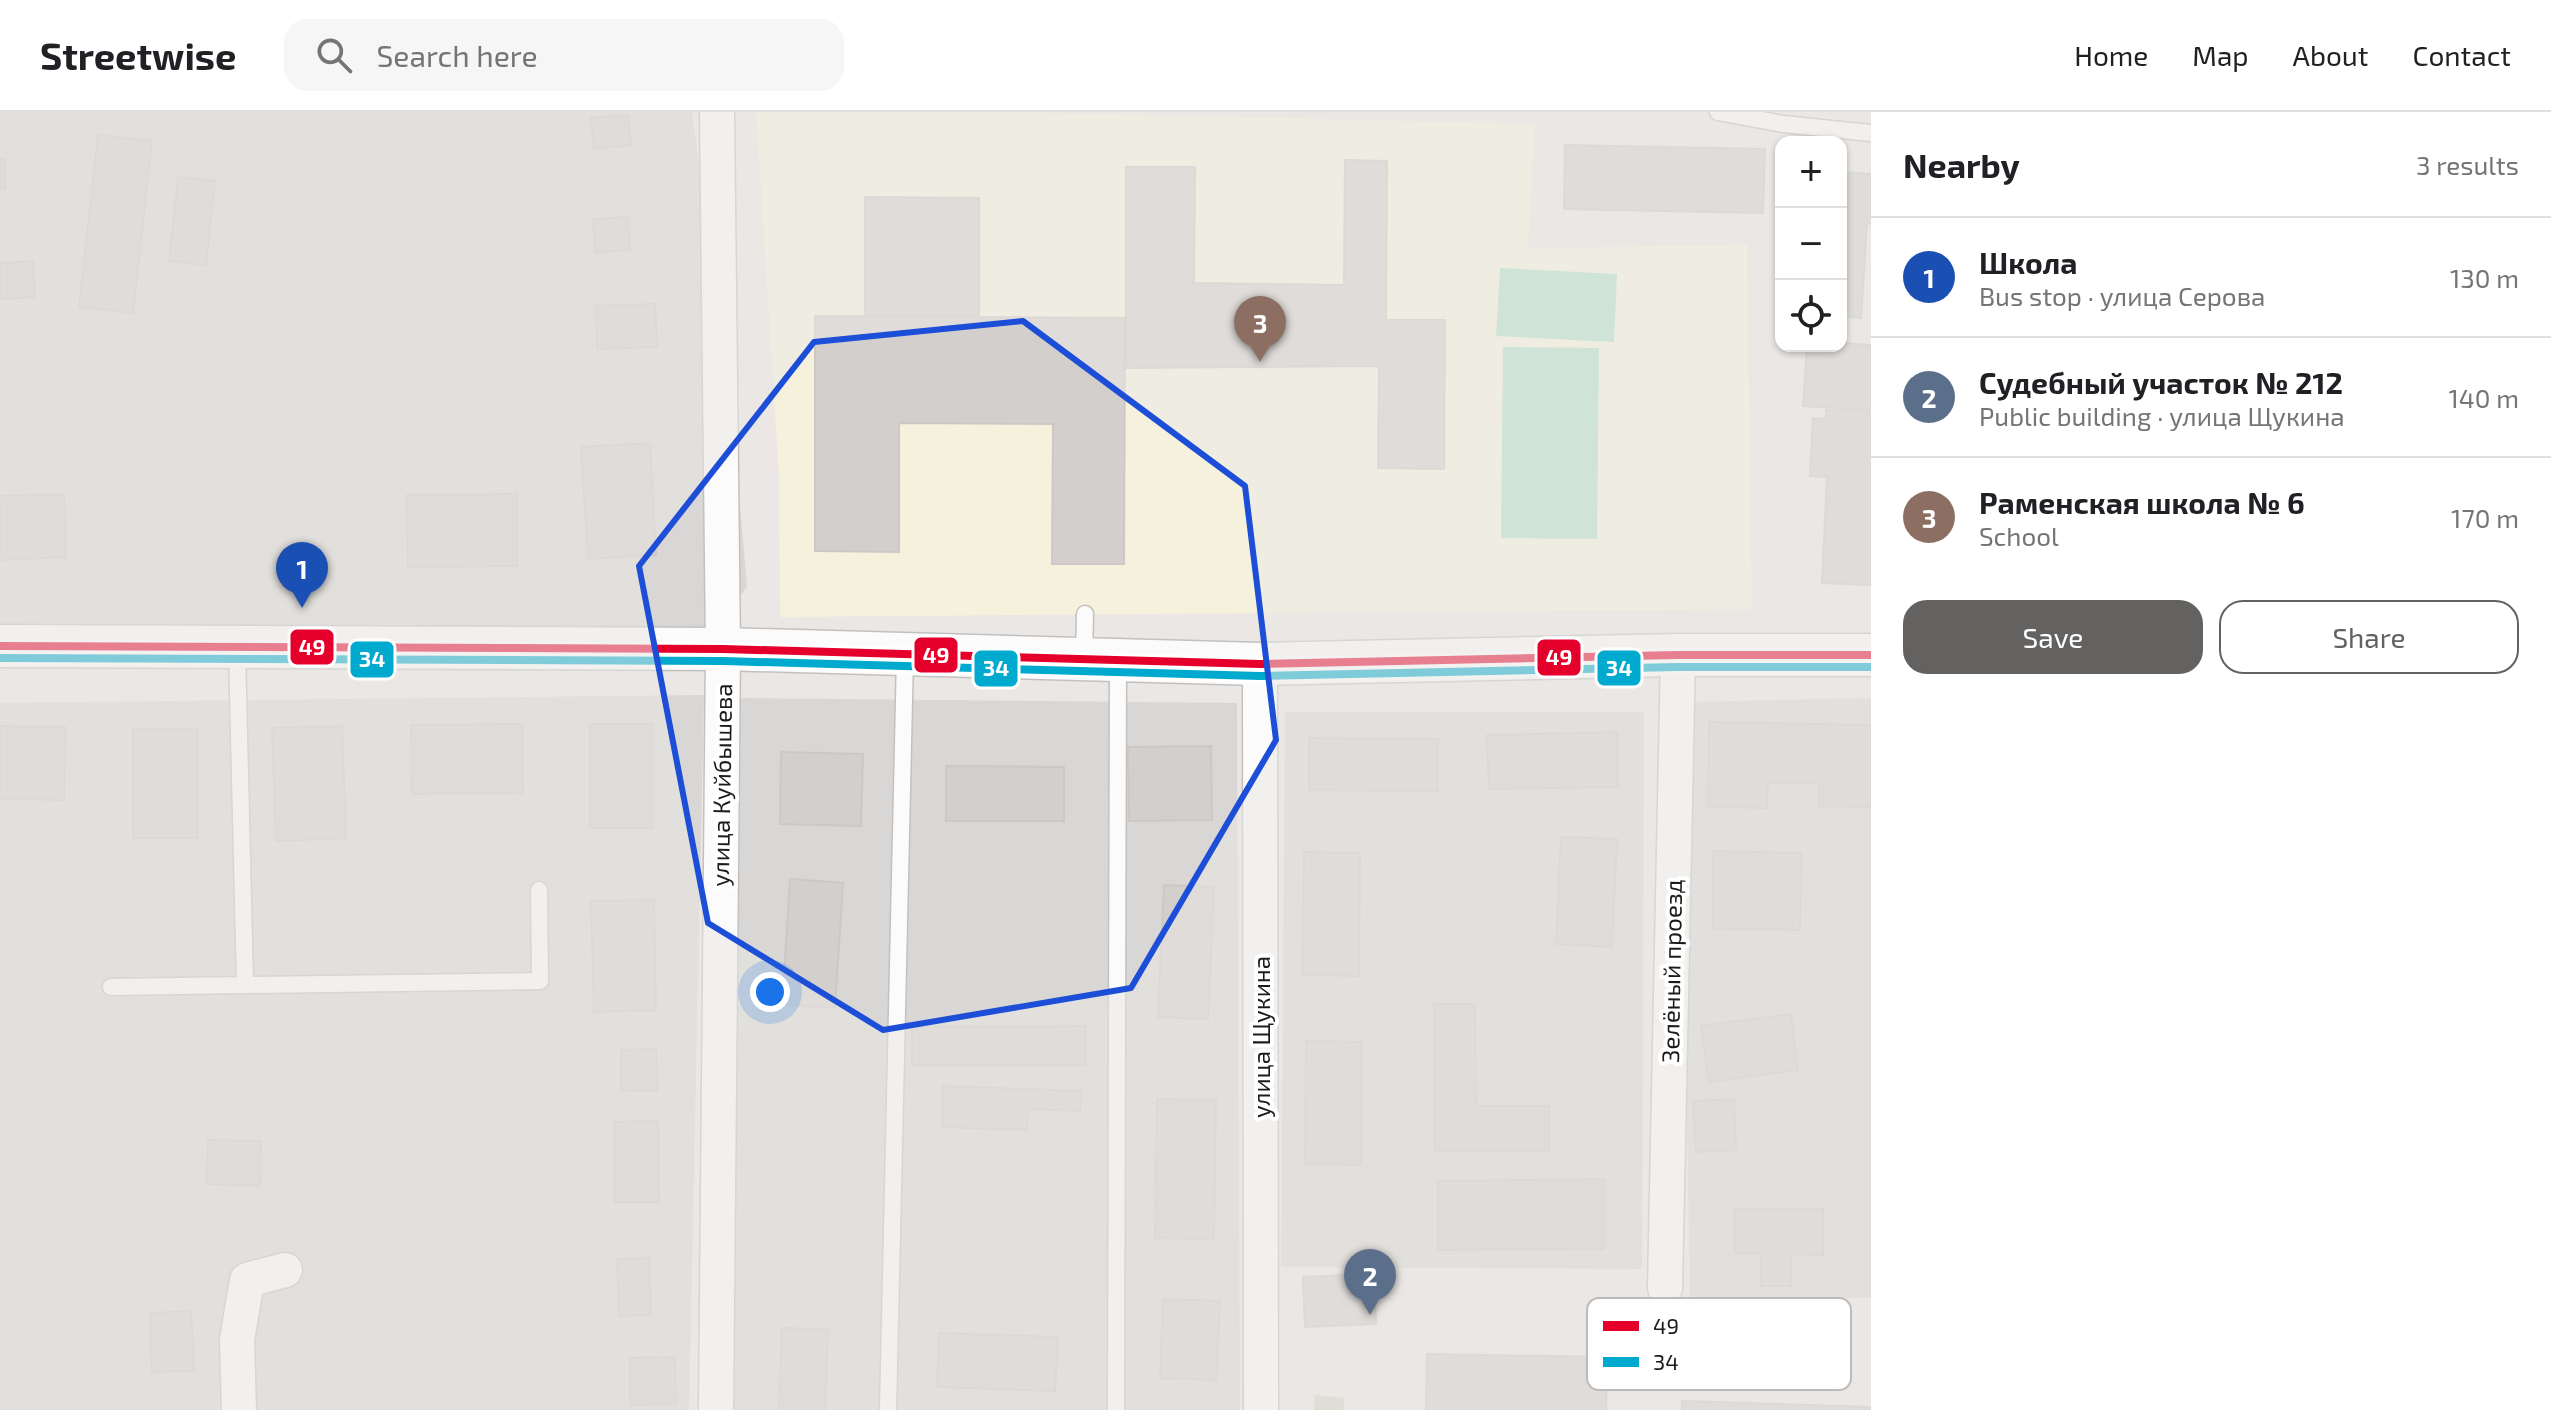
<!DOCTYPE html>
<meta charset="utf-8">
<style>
body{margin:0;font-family:"Exo 2",sans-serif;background:#f6f6f6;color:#202124}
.controls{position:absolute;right:24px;top:24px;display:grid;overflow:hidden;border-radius:16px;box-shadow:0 2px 6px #0004}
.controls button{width:72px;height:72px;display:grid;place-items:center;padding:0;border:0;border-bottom:2px solid #e0e0e0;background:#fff;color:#202124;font:40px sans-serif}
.you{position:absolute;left:770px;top:880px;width:28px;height:28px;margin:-20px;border:6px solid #fff;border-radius:50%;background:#1a73e8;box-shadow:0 0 0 12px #1a73e833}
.badge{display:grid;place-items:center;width:52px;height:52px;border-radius:50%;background:#636261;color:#fff;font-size:26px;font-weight:700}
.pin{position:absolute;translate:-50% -66px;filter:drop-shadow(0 2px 4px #0008)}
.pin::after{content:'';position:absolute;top:42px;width:28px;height:24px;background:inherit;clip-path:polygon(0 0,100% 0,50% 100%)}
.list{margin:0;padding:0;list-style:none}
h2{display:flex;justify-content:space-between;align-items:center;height:104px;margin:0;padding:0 32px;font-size:34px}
h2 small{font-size:26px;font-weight:400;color:#757577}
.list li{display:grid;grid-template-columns:52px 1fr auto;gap:24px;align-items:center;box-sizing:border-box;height:120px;padding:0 32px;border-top:2px solid #e0e0e0}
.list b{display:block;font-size:30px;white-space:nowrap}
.list p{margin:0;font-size:26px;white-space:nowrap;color:#757577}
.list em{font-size:26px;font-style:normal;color:#757577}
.actions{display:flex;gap:16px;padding:24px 32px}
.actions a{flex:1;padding:18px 0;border:2px solid #636261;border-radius:24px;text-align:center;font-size:28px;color:#636261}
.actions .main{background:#636261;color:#fff}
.icon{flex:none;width:44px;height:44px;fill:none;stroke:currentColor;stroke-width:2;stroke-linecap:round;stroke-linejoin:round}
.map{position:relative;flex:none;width:1871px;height:1298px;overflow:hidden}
header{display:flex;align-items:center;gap:48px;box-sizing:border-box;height:112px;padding:0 40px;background:#fff;border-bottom:2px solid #e0e0e0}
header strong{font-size:38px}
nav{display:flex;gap:44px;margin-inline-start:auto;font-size:28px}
.search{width:560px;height:72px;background:#f6f6f6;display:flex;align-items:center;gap:20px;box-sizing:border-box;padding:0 28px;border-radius:24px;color:#757577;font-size:30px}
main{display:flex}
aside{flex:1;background:#fff}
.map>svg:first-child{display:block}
.residential{fill:#d9d7d5}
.education{fill:#f6f1dd}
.construction{fill:#d3d0c5}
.pitch{fill:#afe1c5}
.parking{fill:#dad8d7}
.building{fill:#d2cfcc;stroke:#cdc8c5;stroke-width:2}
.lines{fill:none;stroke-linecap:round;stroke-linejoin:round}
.service-casing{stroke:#c2c1c0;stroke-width:19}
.minor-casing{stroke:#c2c1c0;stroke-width:37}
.tertiary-casing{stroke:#c2c1c0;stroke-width:45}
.service{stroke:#fcfbfb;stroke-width:16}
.minor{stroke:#fcfbfb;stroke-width:34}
.tertiary{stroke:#fcfbfb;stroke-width:42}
.bus-1-casing{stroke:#fff;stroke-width:14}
.bus-2-casing{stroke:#fff;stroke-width:14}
.bus-1{stroke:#e4002b;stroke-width:8}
.bus-2{stroke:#00a9ce;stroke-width:8}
.marked{fill:none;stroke:#1d4ed8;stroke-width:6;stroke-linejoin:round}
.labels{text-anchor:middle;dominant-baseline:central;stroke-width:8;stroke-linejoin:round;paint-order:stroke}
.street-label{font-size:24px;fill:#1b1b1b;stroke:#fff}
.key{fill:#fff;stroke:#bbb;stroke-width:2}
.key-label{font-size:22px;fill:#1b1b1b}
.line-badge{stroke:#fff;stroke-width:3}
.badge-label{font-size:22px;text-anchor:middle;font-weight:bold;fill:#fff}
</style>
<header>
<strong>Streetwise</strong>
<div class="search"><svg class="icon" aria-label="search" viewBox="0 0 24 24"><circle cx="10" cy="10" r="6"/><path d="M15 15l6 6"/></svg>Search here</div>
<nav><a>Home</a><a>Map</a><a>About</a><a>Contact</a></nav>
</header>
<main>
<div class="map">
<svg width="1871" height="1298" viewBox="0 0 1871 1298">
<rect width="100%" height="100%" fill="#eae7e4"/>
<path class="residential" d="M 0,0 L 692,0 L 732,302 L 747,475 L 716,516 L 0,513 Z
M 704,583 L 689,1298 L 0,1298 L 0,591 Z
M 741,586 L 1237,591 L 1240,1298 L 733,1298 Z
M 1871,586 L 1871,1186 L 1690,1185 L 1684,827 L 1691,590 Z
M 1285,600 L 1644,600 L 1642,1157 L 1281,1155 Z"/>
<path class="education" d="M 756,0 L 1016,0 L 1535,12 L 1528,136 L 1747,133 L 1752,497 L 780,505 L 779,364 Z"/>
<path class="construction" d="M 1315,1283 L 1345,1286 L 1343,1298 L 1314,1298 Z"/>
<path class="pitch" d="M 1500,156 L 1617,162 L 1614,230 L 1496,224 Z
M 1503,235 L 1599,236 L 1597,427 L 1501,426 Z"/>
<path class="parking" d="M 0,805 L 113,806 L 111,875 L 113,899 L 0,898 Z"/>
<path class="building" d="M 628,3 L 631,33 L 594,37 L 591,6 Z
M 98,23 L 152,29 L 133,201 L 79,195 Z
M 1565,33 L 1765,37 L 1763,101 L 1564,97 Z
M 0,47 L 5,47 L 5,77 L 0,77 Z
M 1345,48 L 1387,49 L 1386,208 L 1445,208 L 1444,357 L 1378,356 L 1379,254 L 1126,256 L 1126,55 L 1195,55 L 1194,171 L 1344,173 Z
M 1841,60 L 1871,62 L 1871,112 L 1867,111 L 1861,206 L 1841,204 Z
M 178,65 L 215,69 L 206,153 L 169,149 Z
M 865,85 L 979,86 L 979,205 L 865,204 Z
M 628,105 L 630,138 L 595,141 L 593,107 Z
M 33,149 L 35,185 L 0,187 L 0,151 Z
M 655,192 L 657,235 L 597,237 L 596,194 Z
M 815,204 L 1125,206 L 1124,452 L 1052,452 L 1053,312 L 899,311 L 899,440 L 815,439 Z
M 1841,231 L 1871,233 L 1871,298 L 1803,294 L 1807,234 L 1841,234 Z
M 1826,298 L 1871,300 L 1871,473 L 1822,471 L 1827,365 L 1810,364 L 1813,306 L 1826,307 Z
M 650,331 L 656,443 L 588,447 L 581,335 Z
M 64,382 L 66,445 L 0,448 L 0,384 Z
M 517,382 L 517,454 L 408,455 L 407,383 Z
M 1709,610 L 1871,613 L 1871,695 L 1819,694 L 1819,671 L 1768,671 L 1767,696 L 1708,695 Z
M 522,612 L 523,681 L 412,682 L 411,613 Z
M 590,612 L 652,612 L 652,716 L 590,716 Z
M 0,614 L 65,615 L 64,688 L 0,687 Z
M 342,614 L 346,726 L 276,729 L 272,616 Z
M 133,617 L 198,617 L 198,726 L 133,726 Z
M 1617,620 L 1618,675 L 1489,677 L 1487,623 Z
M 1309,626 L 1438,627 L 1438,679 L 1309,678 Z
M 1211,634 L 1212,708 L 1129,709 L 1128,635 Z
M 781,640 L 863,642 L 861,714 L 780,712 Z
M 946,654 L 1064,655 L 1064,709 L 946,709 Z
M 1561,725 L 1617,727 L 1612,835 L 1556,832 Z
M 1713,739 L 1801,741 L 1800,818 L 1713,817 Z
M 1304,740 L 1360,741 L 1359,864 L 1303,863 Z
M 790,767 L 843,771 L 835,896 L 782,893 Z
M 1164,773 L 1214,775 L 1208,907 L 1158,905 Z
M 654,788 L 656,898 L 594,900 L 591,789 Z
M 1434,892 L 1475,892 L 1476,994 L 1549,994 L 1549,1039 L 1435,1039 Z
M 1791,902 L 1798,958 L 1709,970 L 1701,914 Z
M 1086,914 L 1086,953 L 912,953 L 912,915 Z
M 1306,929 L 1362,930 L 1361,1053 L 1305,1052 Z
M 656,937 L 657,978 L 621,979 L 621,938 Z
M 943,974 L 1081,979 L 1080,999 L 1028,997 L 1027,1018 L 942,1015 Z
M 1157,987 L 1216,988 L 1214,1127 L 1155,1126 Z
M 1734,987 L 1736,1038 L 1696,1040 L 1693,989 Z
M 658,1009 L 659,1090 L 615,1090 L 615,1010 Z
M 208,1028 L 261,1029 L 260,1074 L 207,1072 Z
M 1604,1067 L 1604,1137 L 1438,1138 L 1438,1069 Z
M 1735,1097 L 1823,1097 L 1823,1143 L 1791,1142 L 1791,1174 L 1761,1174 L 1761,1141 L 1735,1141 Z
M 649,1146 L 651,1203 L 619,1204 L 617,1147 Z
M 1374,1162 L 1376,1212 L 1305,1215 L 1303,1165 Z
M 1163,1187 L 1220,1189 L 1216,1268 L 1160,1266 Z
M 191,1199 L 194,1259 L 152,1260 L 150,1201 Z
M 782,1216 L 828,1217 L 825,1298 L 779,1298 Z
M 939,1221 L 1058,1225 L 1055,1279 L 937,1275 Z
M 1427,1242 L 1607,1245 L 1606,1298 L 1426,1298 Z
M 675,1245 L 676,1292 L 630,1293 L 630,1246 Z
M 1682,1289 L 1871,1295 L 1871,1298 L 1682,1298 Z"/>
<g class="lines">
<defs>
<path id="service" d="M 1718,0 L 1783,12 L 1871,21
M 1084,545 L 1085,502
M 245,873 L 540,869 L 539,778
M 111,875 L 245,873 L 237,537
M 888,1298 L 905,544
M 1116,1298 L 1118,548"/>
<path id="minor" d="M 1260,552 L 1261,1298
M 1665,1176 L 1678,543
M 239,1298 L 237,1228 L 247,1168 L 285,1158
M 716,1298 L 723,537 L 717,0"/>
<path id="tertiary" d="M 0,534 L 723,537 L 1260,552 L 1678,543 L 1871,543"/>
</defs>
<use href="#service" class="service-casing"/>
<use href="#minor" class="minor-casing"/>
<use href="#tertiary" class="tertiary-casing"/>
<use href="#service" class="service"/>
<use href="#minor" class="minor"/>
<use href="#tertiary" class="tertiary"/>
<defs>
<path id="bus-1" d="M 0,534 L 723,537 L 1260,552 L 1678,543 L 1871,543"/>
<path id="bus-2" d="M 0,546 L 723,549 L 1260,564 L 1678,555 L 1871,555"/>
</defs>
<use href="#bus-1" class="bus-1-casing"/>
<use href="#bus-2" class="bus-2-casing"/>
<use href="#bus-1" class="bus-1"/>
<use href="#bus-2" class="bus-2"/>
</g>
<path d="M0 0H1871V1298H0ZM 1023,209 L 1245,374 L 1276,628 L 1131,876 L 883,918 L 708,811 L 639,454 L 814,230 Z" fill="#eae7e4" fill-opacity=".55" fill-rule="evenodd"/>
<path class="marked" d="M 1023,209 L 1245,374 L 1276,628 L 1131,876 L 883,918 L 708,811 L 639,454 L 814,230 Z"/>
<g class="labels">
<g class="street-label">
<text transform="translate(721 673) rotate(-89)">улица Куйбышева</text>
<text transform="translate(1671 859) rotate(-89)">Зелёный проезд</text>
<text transform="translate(1260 925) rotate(-90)">улица Щукина</text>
</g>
</g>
<rect x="1587" y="1186" width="264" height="92" rx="12" class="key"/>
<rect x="1603" y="1209" width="36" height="10" fill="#e4002b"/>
<rect x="1603" y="1245" width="36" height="10" fill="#00a9ce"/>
<g class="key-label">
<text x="1653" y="1222">49</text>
<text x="1653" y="1258">34</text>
</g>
<g class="line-badge">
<rect x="289" y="516" width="46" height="38" rx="8" fill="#e4002b"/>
<rect x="913" y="524" width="46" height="38" rx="8" fill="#e4002b"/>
<rect x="1536" y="526" width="46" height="39" rx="8" fill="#e4002b"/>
<rect x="349" y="528" width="46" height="39" rx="8" fill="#00a9ce"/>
<rect x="1596" y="537" width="46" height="38" rx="8" fill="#00a9ce"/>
<rect x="973" y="537" width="46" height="39" rx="8" fill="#00a9ce"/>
</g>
<g class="badge-label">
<text x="312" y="543">49</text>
<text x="936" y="551">49</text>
<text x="1559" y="553">49</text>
<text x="372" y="555">34</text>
<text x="1619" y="564">34</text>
<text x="996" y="564">34</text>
</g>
</svg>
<div class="controls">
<button>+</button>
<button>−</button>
<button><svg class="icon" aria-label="locate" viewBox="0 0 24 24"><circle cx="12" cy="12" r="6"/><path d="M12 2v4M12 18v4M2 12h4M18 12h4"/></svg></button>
</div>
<div class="you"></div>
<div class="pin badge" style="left:302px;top:496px;background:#1a4fb4">1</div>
<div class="pin badge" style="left:1370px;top:1203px;background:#5c6f8a">2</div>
<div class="pin badge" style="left:1260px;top:250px;background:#8d6e63">3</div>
</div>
<aside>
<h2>Nearby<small>3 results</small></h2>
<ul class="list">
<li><span class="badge" style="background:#1a4fb4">1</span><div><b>Школа</b><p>Bus stop · улица Серова</p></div><em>130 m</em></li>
<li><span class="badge" style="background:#5c6f8a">2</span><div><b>Судебный участок № 212</b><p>Public building · улица Щукина</p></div><em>140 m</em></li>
<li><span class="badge" style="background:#8d6e63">3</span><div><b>Раменская школа № 6</b><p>School</p></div><em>170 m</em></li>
</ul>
<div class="actions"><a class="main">Save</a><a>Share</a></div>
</aside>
</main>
